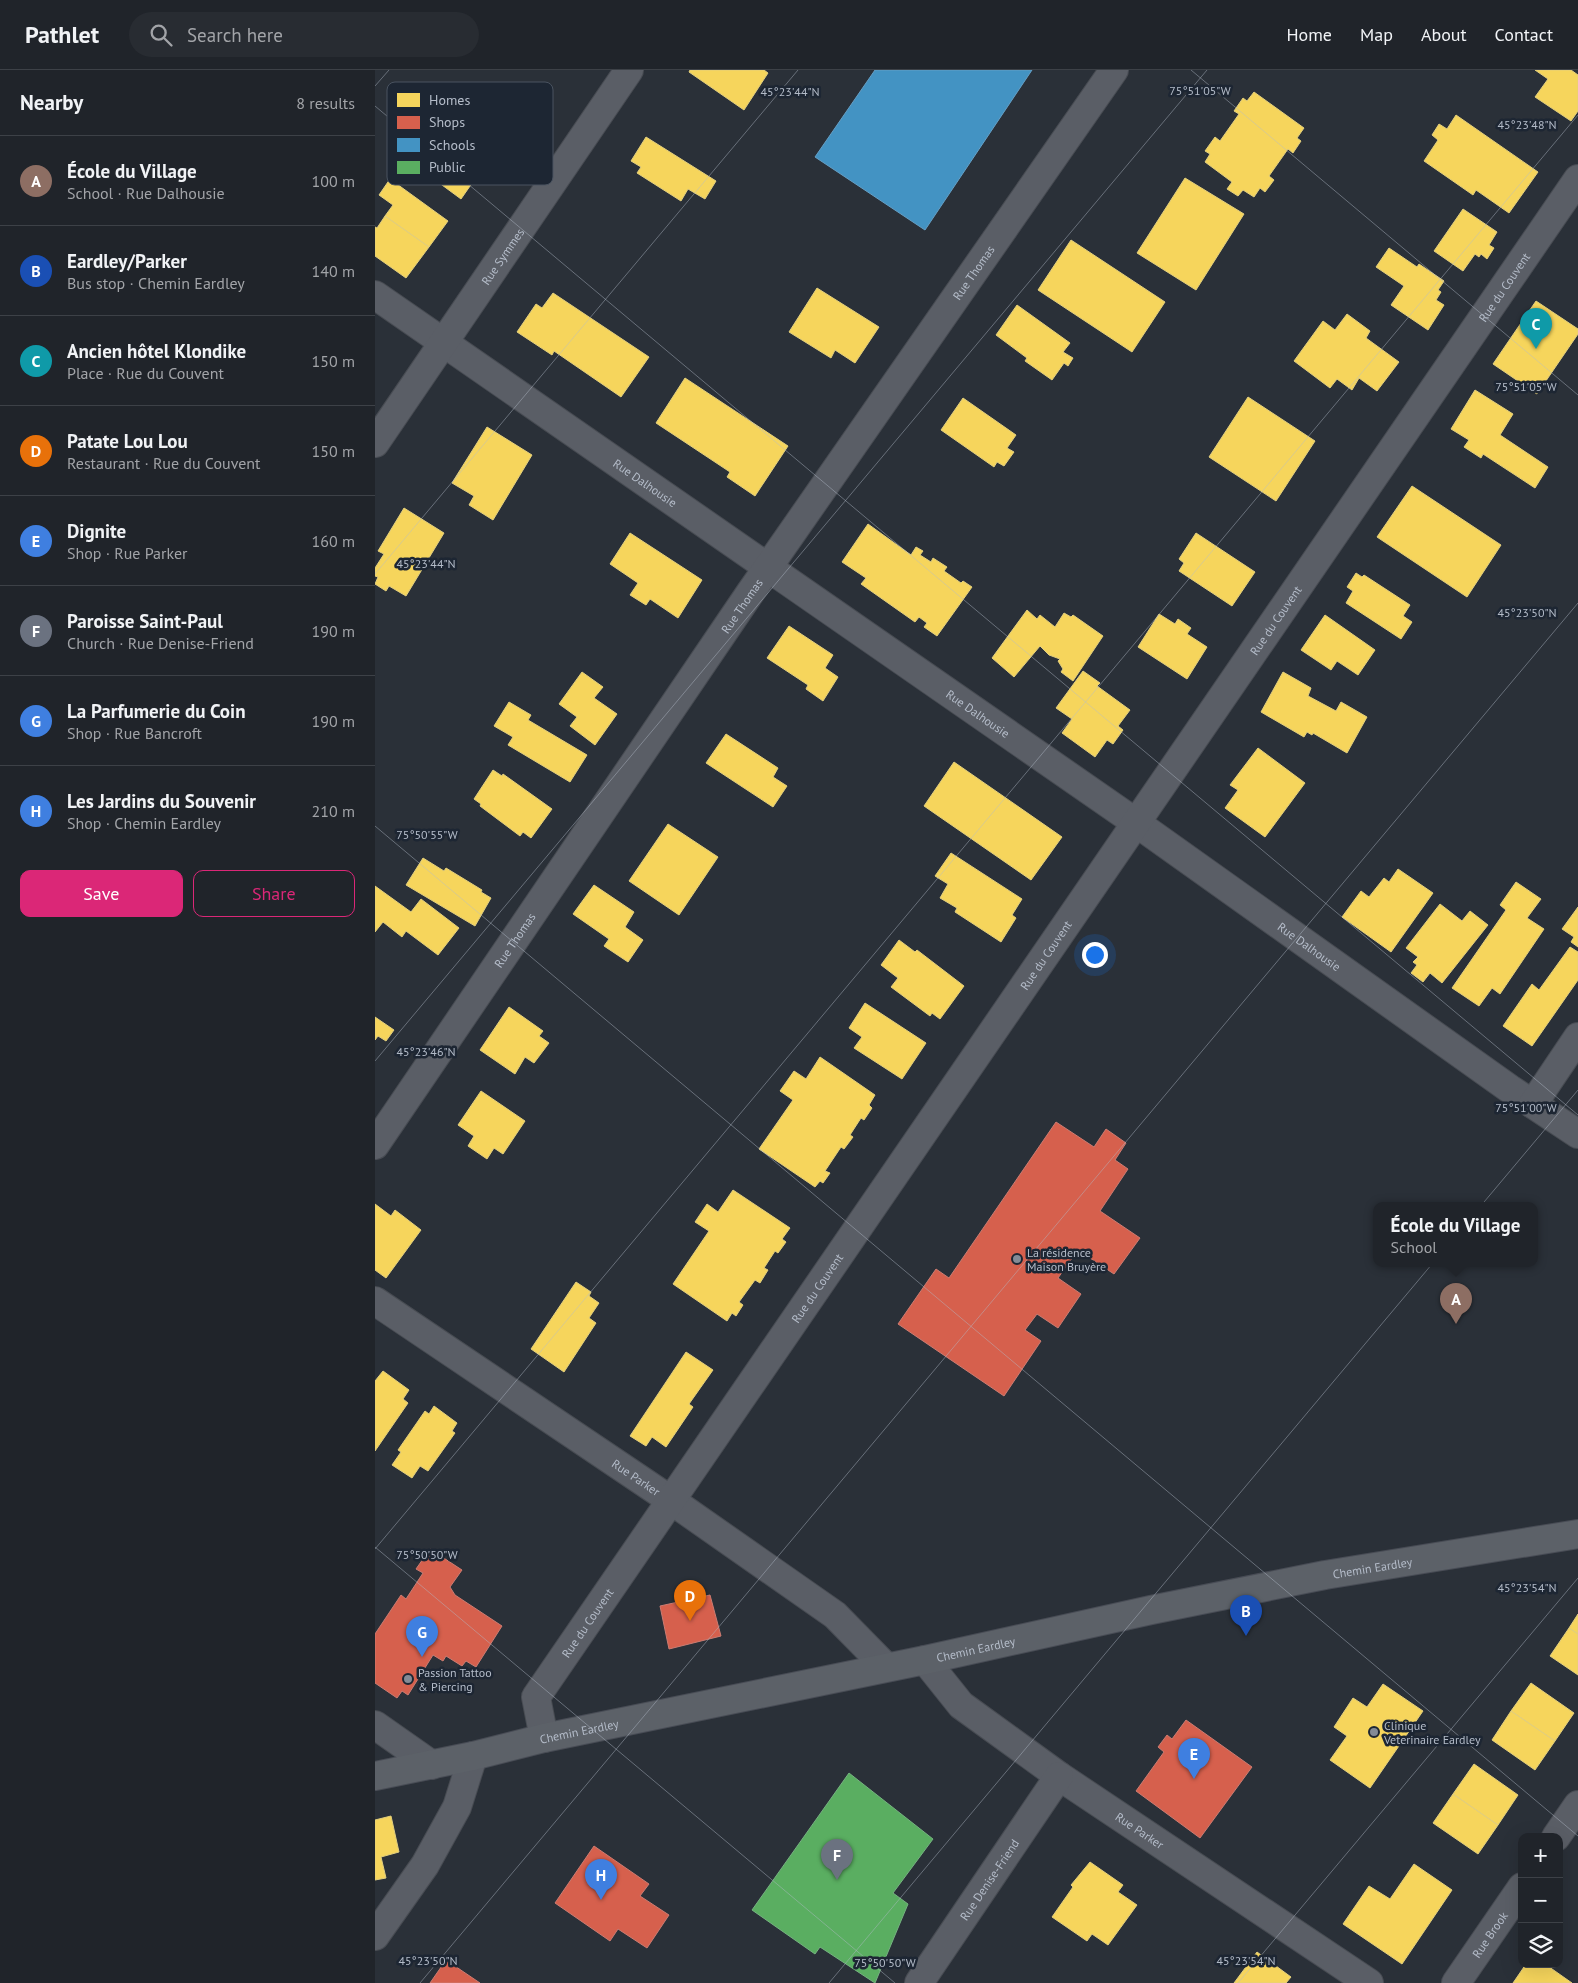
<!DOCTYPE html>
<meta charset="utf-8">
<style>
body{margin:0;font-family:"PT Sans",sans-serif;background:#282c32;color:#f1f3f6}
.controls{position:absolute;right:15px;bottom:15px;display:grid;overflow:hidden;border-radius:10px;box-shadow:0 5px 20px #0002}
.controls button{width:45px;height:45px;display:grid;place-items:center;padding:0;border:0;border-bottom:1px solid #3d4147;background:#20242a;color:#f1f3f6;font:25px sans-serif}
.you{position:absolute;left:719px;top:884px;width:18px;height:18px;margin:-12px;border:4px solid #fff;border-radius:50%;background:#1a73e8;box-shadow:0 0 0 8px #1a73e833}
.badge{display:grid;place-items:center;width:32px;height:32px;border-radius:50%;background:#db2777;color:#fff;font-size:16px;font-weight:700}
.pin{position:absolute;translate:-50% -41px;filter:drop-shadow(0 1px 2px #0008)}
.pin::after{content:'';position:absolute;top:26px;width:18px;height:15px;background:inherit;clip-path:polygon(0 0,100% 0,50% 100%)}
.popup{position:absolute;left:998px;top:1132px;width:165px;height:65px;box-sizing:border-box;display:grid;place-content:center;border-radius:10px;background:#20242a;filter:drop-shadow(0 1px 4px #0005);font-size:16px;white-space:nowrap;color:#a2a4a8}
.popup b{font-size:19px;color:#f1f3f6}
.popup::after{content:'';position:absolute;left:50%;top:100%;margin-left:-10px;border:10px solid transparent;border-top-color:#20242a}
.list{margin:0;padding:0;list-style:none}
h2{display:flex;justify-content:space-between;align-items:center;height:65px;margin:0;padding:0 20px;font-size:21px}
h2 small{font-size:16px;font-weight:400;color:#a2a4a8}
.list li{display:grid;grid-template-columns:32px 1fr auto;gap:15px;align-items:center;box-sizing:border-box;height:90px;padding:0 20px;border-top:1px solid #3d4147}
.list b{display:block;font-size:19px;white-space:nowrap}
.list p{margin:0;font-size:16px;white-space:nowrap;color:#a2a4a8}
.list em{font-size:16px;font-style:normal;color:#a2a4a8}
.actions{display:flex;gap:10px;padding:15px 20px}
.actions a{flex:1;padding:11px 0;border:1px solid #db2777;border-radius:10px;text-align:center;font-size:18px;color:#db2777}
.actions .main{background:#db2777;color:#fff}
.icon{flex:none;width:28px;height:28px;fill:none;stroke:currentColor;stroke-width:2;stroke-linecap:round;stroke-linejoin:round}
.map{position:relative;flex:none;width:1203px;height:1913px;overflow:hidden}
header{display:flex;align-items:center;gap:30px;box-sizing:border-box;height:70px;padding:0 25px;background:#20242a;border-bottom:1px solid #3d4147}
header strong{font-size:24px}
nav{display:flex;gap:28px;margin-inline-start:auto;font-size:18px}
.search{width:350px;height:45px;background:#282c32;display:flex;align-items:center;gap:12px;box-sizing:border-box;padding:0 18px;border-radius:28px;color:#a2a4a8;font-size:19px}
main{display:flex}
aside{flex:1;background:#20242a}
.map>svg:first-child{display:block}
.homes{fill:#f6d55c;stroke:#e2ce7d}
.shops{fill:#d6604d;stroke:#cc7c72}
.schools{fill:#4393c3;stroke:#659fc5}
.public{fill:#5aae61;stroke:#75b280}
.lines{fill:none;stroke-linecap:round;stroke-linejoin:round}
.minor-casing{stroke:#484c53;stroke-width:30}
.major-casing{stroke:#484c55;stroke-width:30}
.minor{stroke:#5a5e66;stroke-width:28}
.major{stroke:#5c6168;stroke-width:28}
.ticks{fill:none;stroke:#b4bcc9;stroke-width:1;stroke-opacity:0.45}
.poi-dot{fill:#848b96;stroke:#1d2633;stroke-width:2}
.labels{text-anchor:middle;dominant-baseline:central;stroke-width:5;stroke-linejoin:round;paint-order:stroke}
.street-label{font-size:12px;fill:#b4bcc9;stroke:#1d2633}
.poi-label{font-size:12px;fill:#b4bcc9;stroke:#1d2633;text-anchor:start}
.key{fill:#1d2633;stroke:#4a5360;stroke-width:1}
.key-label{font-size:14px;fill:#b4bcc9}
.ticks-label{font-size:12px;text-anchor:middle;fill:#b4bcc9;stroke:#1d2633;stroke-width:5;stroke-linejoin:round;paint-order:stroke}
</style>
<header>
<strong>Pathlet</strong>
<div class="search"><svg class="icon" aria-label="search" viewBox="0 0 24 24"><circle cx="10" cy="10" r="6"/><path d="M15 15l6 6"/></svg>Search here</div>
<nav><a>Home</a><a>Map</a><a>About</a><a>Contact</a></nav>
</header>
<main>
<aside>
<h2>Nearby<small>8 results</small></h2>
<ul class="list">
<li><span class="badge" style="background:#8d6e63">A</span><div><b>École du Village</b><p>School · Rue Dalhousie</p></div><em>100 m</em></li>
<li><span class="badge" style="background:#1a4fb4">B</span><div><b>Eardley/Parker</b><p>Bus stop · Chemin Eardley</p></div><em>140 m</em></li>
<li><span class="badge" style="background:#0f9aa8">C</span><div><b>Ancien hôtel Klondike</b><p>Place · Rue du Couvent</p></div><em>150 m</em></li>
<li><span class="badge" style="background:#e8710a">D</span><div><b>Patate Lou Lou</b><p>Restaurant · Rue du Couvent</p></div><em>150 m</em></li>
<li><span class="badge" style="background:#3f7fe0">E</span><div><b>Dignite</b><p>Shop · Rue Parker</p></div><em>160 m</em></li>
<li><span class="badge" style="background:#6b7280">F</span><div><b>Paroisse Saint-Paul</b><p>Church · Rue Denise-Friend</p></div><em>190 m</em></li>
<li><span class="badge" style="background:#3f7fe0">G</span><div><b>La Parfumerie du Coin</b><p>Shop · Rue Bancroft</p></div><em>190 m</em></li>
<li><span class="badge" style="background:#3f7fe0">H</span><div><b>Les Jardins du Souvenir</b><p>Shop · Chemin Eardley</p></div><em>210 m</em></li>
</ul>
<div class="actions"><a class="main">Save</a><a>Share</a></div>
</aside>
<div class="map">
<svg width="1203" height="1913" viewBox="0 0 1203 1913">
<rect width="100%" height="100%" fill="#2a3038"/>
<path class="homes" d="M 315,0 L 389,0 L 393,3 L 369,40 L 314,2 Z
M 1160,0 L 1196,0 L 1203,5 L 1203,41 L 1196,51 L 1160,27 L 1173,9 Z
M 879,22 L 929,58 L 922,68 L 926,71 L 918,83 L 913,79 L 894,106 L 899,110 L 890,122 L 885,118 L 879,127 L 868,120 L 863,126 L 852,119 L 857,112 L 830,92 L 835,84 L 830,81 L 840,67 L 845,71 L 864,44 L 859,41 L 868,28 L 872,31 Z
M 1081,45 L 1163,102 L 1134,143 L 1101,120 L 1098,125 L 1049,91 L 1063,70 L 1057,65 L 1064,54 L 1072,59 Z
M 85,50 L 129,81 L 108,110 L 102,106 L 86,129 L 48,101 Z
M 271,67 L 341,111 L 330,129 L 313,119 L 306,131 L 262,103 L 266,97 L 256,91 Z
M 810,108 L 869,144 L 821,220 L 762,183 Z
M 15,109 L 73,151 L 54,177 L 10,146 L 18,135 L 4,125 Z
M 1088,139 L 1122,162 L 1114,175 L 1119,178 L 1112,189 L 1106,184 L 1104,187 L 1100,184 L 1088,201 L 1059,181 Z
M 10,146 L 54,177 L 31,208 L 0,186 L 0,157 L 2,158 Z
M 696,170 L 790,232 L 757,282 L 663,220 Z
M 1014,178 L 1042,197 L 1044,194 L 1069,211 L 1063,220 L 1066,222 L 1061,230 L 1069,235 L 1053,260 L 1016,235 L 1029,216 L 1001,197 Z
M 442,218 L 504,257 L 480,293 L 460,280 L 456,288 L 414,262 Z
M 178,223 L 274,287 L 246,327 L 179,281 L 177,285 L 142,262 L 161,234 L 167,238 Z
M 1161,231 L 1203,259 L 1203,264 L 1162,324 L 1118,294 Z
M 642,235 L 695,273 L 688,282 L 698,288 L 693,296 L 689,293 L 677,310 L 650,291 L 652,288 L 621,265 Z
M 972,244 L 995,261 L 991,268 L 1024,292 L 1002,321 L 984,308 L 977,320 L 962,309 L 955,318 L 919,291 L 948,251 L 960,260 Z
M 310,308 L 413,376 L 380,426 L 352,407 L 355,402 L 281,353 Z
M 1100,320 L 1138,344 L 1125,365 L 1173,397 L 1160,418 L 1108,384 L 1106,388 L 1089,377 L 1094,370 L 1076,359 Z
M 873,327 L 940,371 L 901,431 L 834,387 Z
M 588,328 L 641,365 L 632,378 L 639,382 L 629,396 L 622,392 L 619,397 L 566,360 Z
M 112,357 L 157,385 L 118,450 L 94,435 L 99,426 L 77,413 Z
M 1037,416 L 1126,475 L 1092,527 L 1002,467 Z
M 29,438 L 69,463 L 31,526 L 14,516 L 11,521 L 0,514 L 3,507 L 0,506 L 0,498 L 9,484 L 3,481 Z
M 493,454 L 536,485 L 541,477 L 548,481 L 545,485 L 556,492 L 558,488 L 572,497 L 569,501 L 586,513 L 588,511 L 597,517 L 562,566 L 549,557 L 552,553 L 544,547 L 540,552 L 486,514 L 491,508 L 467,492 Z
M 255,463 L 327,510 L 303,548 L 275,529 L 271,535 L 255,525 L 263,513 L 235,494 Z
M 821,463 L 880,502 L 857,536 L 804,501 L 809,493 L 804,489 Z
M 981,503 L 987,507 L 989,505 L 1035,535 L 1028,546 L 1037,552 L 1026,569 L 971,533 L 978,521 L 972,517 Z
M 652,540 L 662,549 L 665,545 L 680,557 L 689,543 L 696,547 L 698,545 L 728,566 L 698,611 L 686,602 L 688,599 L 683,591 L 685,589 L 674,585 L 665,576 L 639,607 L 617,588 Z
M 784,544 L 800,554 L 803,549 L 816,558 L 812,564 L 832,577 L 812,609 L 763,577 Z
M 950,545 L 1000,580 L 983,605 L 962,591 L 956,600 L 926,580 Z
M 414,556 L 458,585 L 450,598 L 463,607 L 448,631 L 431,619 L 433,615 L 392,588 Z
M 708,601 L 725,613 L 722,616 L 755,640 L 743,656 L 748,660 L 738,674 L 732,670 L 720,687 L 687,663 L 697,649 L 681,638 Z
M 207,602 L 228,617 L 219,628 L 242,644 L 220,675 L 195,656 L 202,647 L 184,634 Z
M 908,602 L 936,618 L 933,626 L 961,641 L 966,632 L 992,647 L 972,683 L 938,663 L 937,665 L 932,662 L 929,667 L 886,642 Z
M 134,632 L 156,645 L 153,650 L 212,685 L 195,712 L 133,675 L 138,667 L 119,656 Z
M 351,664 L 403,698 L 398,707 L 412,716 L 398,737 L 331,693 Z
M 883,678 L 930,713 L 890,767 L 850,738 L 863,720 L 855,715 Z
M 579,692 L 687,767 L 656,810 L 549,736 Z
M 118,700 L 127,706 L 128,704 L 177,739 L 156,768 L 148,762 L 145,766 L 105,736 L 106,734 L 99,729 Z
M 293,754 L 343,787 L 304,845 L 254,811 Z
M 576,783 L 647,829 L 637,845 L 641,848 L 626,872 L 580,842 L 582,838 L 565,828 L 573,814 L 560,806 Z
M 48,788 L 69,801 L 71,798 L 107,820 L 106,822 L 116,828 L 100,856 L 31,815 Z
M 1023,799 L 1058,823 L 1016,882 L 967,847 L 986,821 L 994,827 L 1009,808 L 1014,812 Z
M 1141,812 L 1166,829 L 1152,848 L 1169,859 L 1125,924 L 1117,918 L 1104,936 L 1077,918 L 1131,840 L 1125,835 Z
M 219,815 L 259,842 L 250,857 L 268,870 L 253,892 L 229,876 L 234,869 L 198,844 Z
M 0,816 L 36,842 L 46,829 L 84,858 L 63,885 L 31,861 L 27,867 L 8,852 L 0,862 Z
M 1065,834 L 1087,851 L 1095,841 L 1113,855 L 1067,913 L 1055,903 L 1048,912 L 1036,903 L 1042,895 L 1038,892 L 1043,887 L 1031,878 Z
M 1203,837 L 1203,877 L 1196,872 L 1199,867 L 1187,859 Z
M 524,870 L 540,882 L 542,880 L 589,916 L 565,949 L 557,943 L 555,946 L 516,917 L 523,908 L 506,895 Z
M 1195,877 L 1203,882 L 1203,910 L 1157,976 L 1128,956 L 1157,914 L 1164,920 Z
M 490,933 L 551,973 L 527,1009 L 479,978 L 487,967 L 474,958 Z
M 134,937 L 168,961 L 164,966 L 174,973 L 159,993 L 150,987 L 140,1004 L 105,980 Z
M 0,947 L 19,960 L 11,971 L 3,966 L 0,970 Z
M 445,987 L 500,1025 L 494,1035 L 497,1038 L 489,1050 L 486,1048 L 475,1065 L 478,1067 L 469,1079 L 466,1077 L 450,1101 L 455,1103 L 448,1113 L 445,1111 L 440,1117 L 384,1079 L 418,1030 L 405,1021 L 419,1001 L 431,1009 Z
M 106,1021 L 150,1051 L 128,1084 L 119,1078 L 112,1089 L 93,1076 L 99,1066 L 83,1055 Z
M 358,1120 L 415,1158 L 407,1169 L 411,1172 L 403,1183 L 400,1181 L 389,1198 L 393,1200 L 385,1213 L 380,1210 L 364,1232 L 368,1235 L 361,1246 L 357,1243 L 352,1251 L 298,1214 L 334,1161 L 320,1152 L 332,1134 L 343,1142 Z
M 0,1134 L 16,1146 L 20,1140 L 46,1160 L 11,1208 L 0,1200 Z
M 201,1212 L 216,1222 L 214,1226 L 224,1233 L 214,1248 L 221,1253 L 189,1302 L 156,1279 Z
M 311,1282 L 338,1300 L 314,1334 L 318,1337 L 291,1377 L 277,1367 L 271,1376 L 255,1366 Z
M 8,1301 L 34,1320 L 28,1329 L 33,1333 L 0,1381 L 0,1311 Z
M 59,1336 L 82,1353 L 77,1361 L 80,1363 L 53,1401 L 45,1396 L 37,1408 L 17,1395 L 26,1382 L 23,1380 L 50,1341 L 54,1344 Z
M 1203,1544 L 1203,1564 L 1194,1558 Z
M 1194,1558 L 1203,1564 L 1203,1605 L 1175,1586 Z
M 1156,1613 L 1199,1643 L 1180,1671 L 1136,1641 Z
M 1008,1614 L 1048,1641 L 995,1718 L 955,1690 L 972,1666 L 959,1657 L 978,1628 L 992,1637 Z
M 1136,1641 L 1180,1671 L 1160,1700 L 1117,1670 Z
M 1099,1694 L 1143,1725 L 1123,1755 L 1078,1724 Z
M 1078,1724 L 1123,1755 L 1103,1784 L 1058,1753 Z
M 16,1746 L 24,1782 L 6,1787 L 11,1808 L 0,1810 L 0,1750 Z
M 715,1792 L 748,1815 L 743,1822 L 762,1835 L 733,1875 L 717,1864 L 712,1871 L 677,1847 L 698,1817 L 696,1815 Z
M 1039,1794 L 1077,1820 L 1027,1894 L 968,1854 L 994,1816 L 1015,1829 Z
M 882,1882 L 916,1907 L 911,1913 L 859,1913 Z
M 1151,1894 L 1170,1894 L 1197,1913 L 1138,1913 Z"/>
<path class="shops" d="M 681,1052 L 719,1077 L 731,1059 L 751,1073 L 740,1090 L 753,1099 L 725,1141 L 765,1168 L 739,1204 L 703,1180 L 683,1208 L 706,1224 L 683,1258 L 662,1244 L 650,1260 L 666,1271 L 629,1326 L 523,1254 L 561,1199 L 574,1208 Z
M 55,1479 L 87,1500 L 75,1517 L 80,1525 L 127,1556 L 101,1597 L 91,1591 L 87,1596 L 71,1586 L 68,1591 L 58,1585 L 33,1625 L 27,1621 L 22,1628 L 0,1613 L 0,1564 L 26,1525 L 31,1529 L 48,1503 L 41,1499 Z
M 335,1525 L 346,1566 L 294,1579 L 285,1536 Z
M 811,1650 L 877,1697 L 825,1768 L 761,1721 L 789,1682 L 783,1677 L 792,1665 L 797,1669 Z
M 219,1776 L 274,1814 L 265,1826 L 294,1845 L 272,1878 L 243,1859 L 235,1871 L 180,1833 Z
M 71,1890 L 105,1913 L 55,1913 Z"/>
<path class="schools" d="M 500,0 L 657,0 L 550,160 L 440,87 Z"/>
<path class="public" d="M 474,1703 L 558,1769 L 518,1823 L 533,1834 L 500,1913 L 445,1877 L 440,1884 L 377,1840 Z"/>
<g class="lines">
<defs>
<g id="minor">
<path id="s1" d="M 0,225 L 760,752 L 1135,1019 L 1203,1064"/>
<path id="s2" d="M 0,373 L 254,0"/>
<path d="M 1158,1034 L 1203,967"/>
<path id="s3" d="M 0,1075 L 375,523 L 739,0"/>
<path id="s4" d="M 0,1231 L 297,1431 L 460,1545 L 511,1597"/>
<path id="s5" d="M 550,1590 L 586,1635 L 684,1706 L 994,1913"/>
<path d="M 0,1655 L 57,1695"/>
<path id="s6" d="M 169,1668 L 161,1627 L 1203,109"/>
<path d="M 1181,1767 L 1203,1735"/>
<path d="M 0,1866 L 50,1795 L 82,1737 L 98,1686"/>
<path id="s7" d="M 544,1913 L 684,1706"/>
<path id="s8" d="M 1081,1913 L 1147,1817"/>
</g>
<g id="major">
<path id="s9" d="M 0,1706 L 98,1686 L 169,1668 L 550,1590 L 776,1540 L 950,1505 L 1203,1464"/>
</g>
</defs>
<use href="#minor" class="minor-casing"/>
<use href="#major" class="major-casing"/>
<use href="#minor" class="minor"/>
<use href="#major" class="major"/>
</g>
<path class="ticks" d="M 816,0 L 1203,325M 0,16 L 14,0M 0,36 L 1203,1045M 0,504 L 423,0M 0,756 L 1203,1766M 0,991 L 832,0M 0,1477 L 520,1913M 0,1479 L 1203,45M 45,1913 L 1203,533M 454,1913 L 1203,1020M 863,1913 L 1203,1508"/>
<g class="poi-dot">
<circle cx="642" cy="1189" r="5"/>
<circle cx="33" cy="1609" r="5"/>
<circle cx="999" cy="1662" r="5"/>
</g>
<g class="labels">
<g class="street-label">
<text stroke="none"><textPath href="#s2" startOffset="226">Rue Symmes</textPath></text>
<text stroke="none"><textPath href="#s3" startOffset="1058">Rue Thomas</textPath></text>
<text stroke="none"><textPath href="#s6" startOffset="1752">Rue du Couvent</textPath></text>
<text stroke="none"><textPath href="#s1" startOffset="329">Rue Dalhousie</textPath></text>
<text stroke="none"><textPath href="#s3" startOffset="652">Rue Thomas</textPath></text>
<text stroke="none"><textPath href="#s6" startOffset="1348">Rue du Couvent</textPath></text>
<text stroke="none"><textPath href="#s1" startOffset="734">Rue Dalhousie</textPath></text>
<text stroke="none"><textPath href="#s3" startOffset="248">Rue Thomas</textPath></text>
<text stroke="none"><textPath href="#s1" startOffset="1139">Rue Dalhousie</textPath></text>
<text stroke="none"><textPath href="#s6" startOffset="942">Rue du Couvent</textPath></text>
<text stroke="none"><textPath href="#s6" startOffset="538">Rue du Couvent</textPath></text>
<text stroke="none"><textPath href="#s4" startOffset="315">Rue Parker</textPath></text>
<text stroke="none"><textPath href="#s9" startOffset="1019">Chemin Eardley</textPath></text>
<text stroke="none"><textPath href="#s6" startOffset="132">Rue du Couvent</textPath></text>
<text stroke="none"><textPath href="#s9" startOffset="614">Chemin Eardley</textPath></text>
<text stroke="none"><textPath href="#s9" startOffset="209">Chemin Eardley</textPath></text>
<text stroke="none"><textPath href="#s5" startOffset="276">Rue Parker</textPath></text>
<text stroke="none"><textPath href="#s7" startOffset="125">Rue Denise-Friend</textPath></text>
<text stroke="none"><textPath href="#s8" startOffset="59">Rue Brook</textPath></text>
</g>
<g class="poi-label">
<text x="652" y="1182">La résidence<tspan x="652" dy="14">Maison Bruyère</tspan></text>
<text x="43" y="1602">Passion Tattoo<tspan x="43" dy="14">&amp; Piercing</tspan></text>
<text x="1009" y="1655">Clinique<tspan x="1009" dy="14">Veterinaire Eardley</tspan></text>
</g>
</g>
<rect x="12" y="12" width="166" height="103" rx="8" class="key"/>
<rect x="22" y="23" width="23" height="14" fill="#f6d55c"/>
<rect x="22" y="46" width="23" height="13" fill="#d6604d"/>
<rect x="22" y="68" width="23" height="14" fill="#4393c3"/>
<rect x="22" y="91" width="23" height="13" fill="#5aae61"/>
<g class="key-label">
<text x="54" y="35">Homes</text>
<text x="54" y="57">Shops</text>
<text x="54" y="80">Schools</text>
<text x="54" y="102">Public</text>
</g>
<g class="ticks-label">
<text x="825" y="25">75°51'05"W</text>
<text x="415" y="26">45°23'44"N</text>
<text x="1152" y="59">45°23'48"N</text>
<text x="1151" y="321">75°51'05"W</text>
<text x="51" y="498">45°23'44"N</text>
<text x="1152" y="547">45°23'50"N</text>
<text x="52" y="769">75°50'55"W</text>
<text x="51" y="986">45°23'46"N</text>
<text x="1151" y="1042">75°51'00"W</text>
<text x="52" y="1489">75°50'50"W</text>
<text x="1152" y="1522">45°23'54"N</text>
<text x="53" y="1895">45°23'50"N</text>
<text x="871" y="1895">45°23'54"N</text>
<text x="510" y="1897">75°50'50"W</text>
</g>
</svg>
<div class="controls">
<button>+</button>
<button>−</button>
<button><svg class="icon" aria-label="layers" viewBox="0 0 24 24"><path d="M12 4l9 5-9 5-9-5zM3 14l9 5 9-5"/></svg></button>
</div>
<div class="you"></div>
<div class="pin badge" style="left:1081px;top:1254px;background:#8d6e63">A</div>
<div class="popup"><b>École du Village</b>School</div>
<div class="pin badge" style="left:871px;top:1566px;background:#1a4fb4">B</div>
<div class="pin badge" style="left:1161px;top:279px;background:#0f9aa8">C</div>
<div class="pin badge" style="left:315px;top:1551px;background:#e8710a">D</div>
<div class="pin badge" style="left:819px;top:1709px;background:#3f7fe0">E</div>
<div class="pin badge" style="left:462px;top:1810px;background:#6b7280">F</div>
<div class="pin badge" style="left:47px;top:1587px;background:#3f7fe0">G</div>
<div class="pin badge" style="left:226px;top:1830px;background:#3f7fe0">H</div>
</div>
</main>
